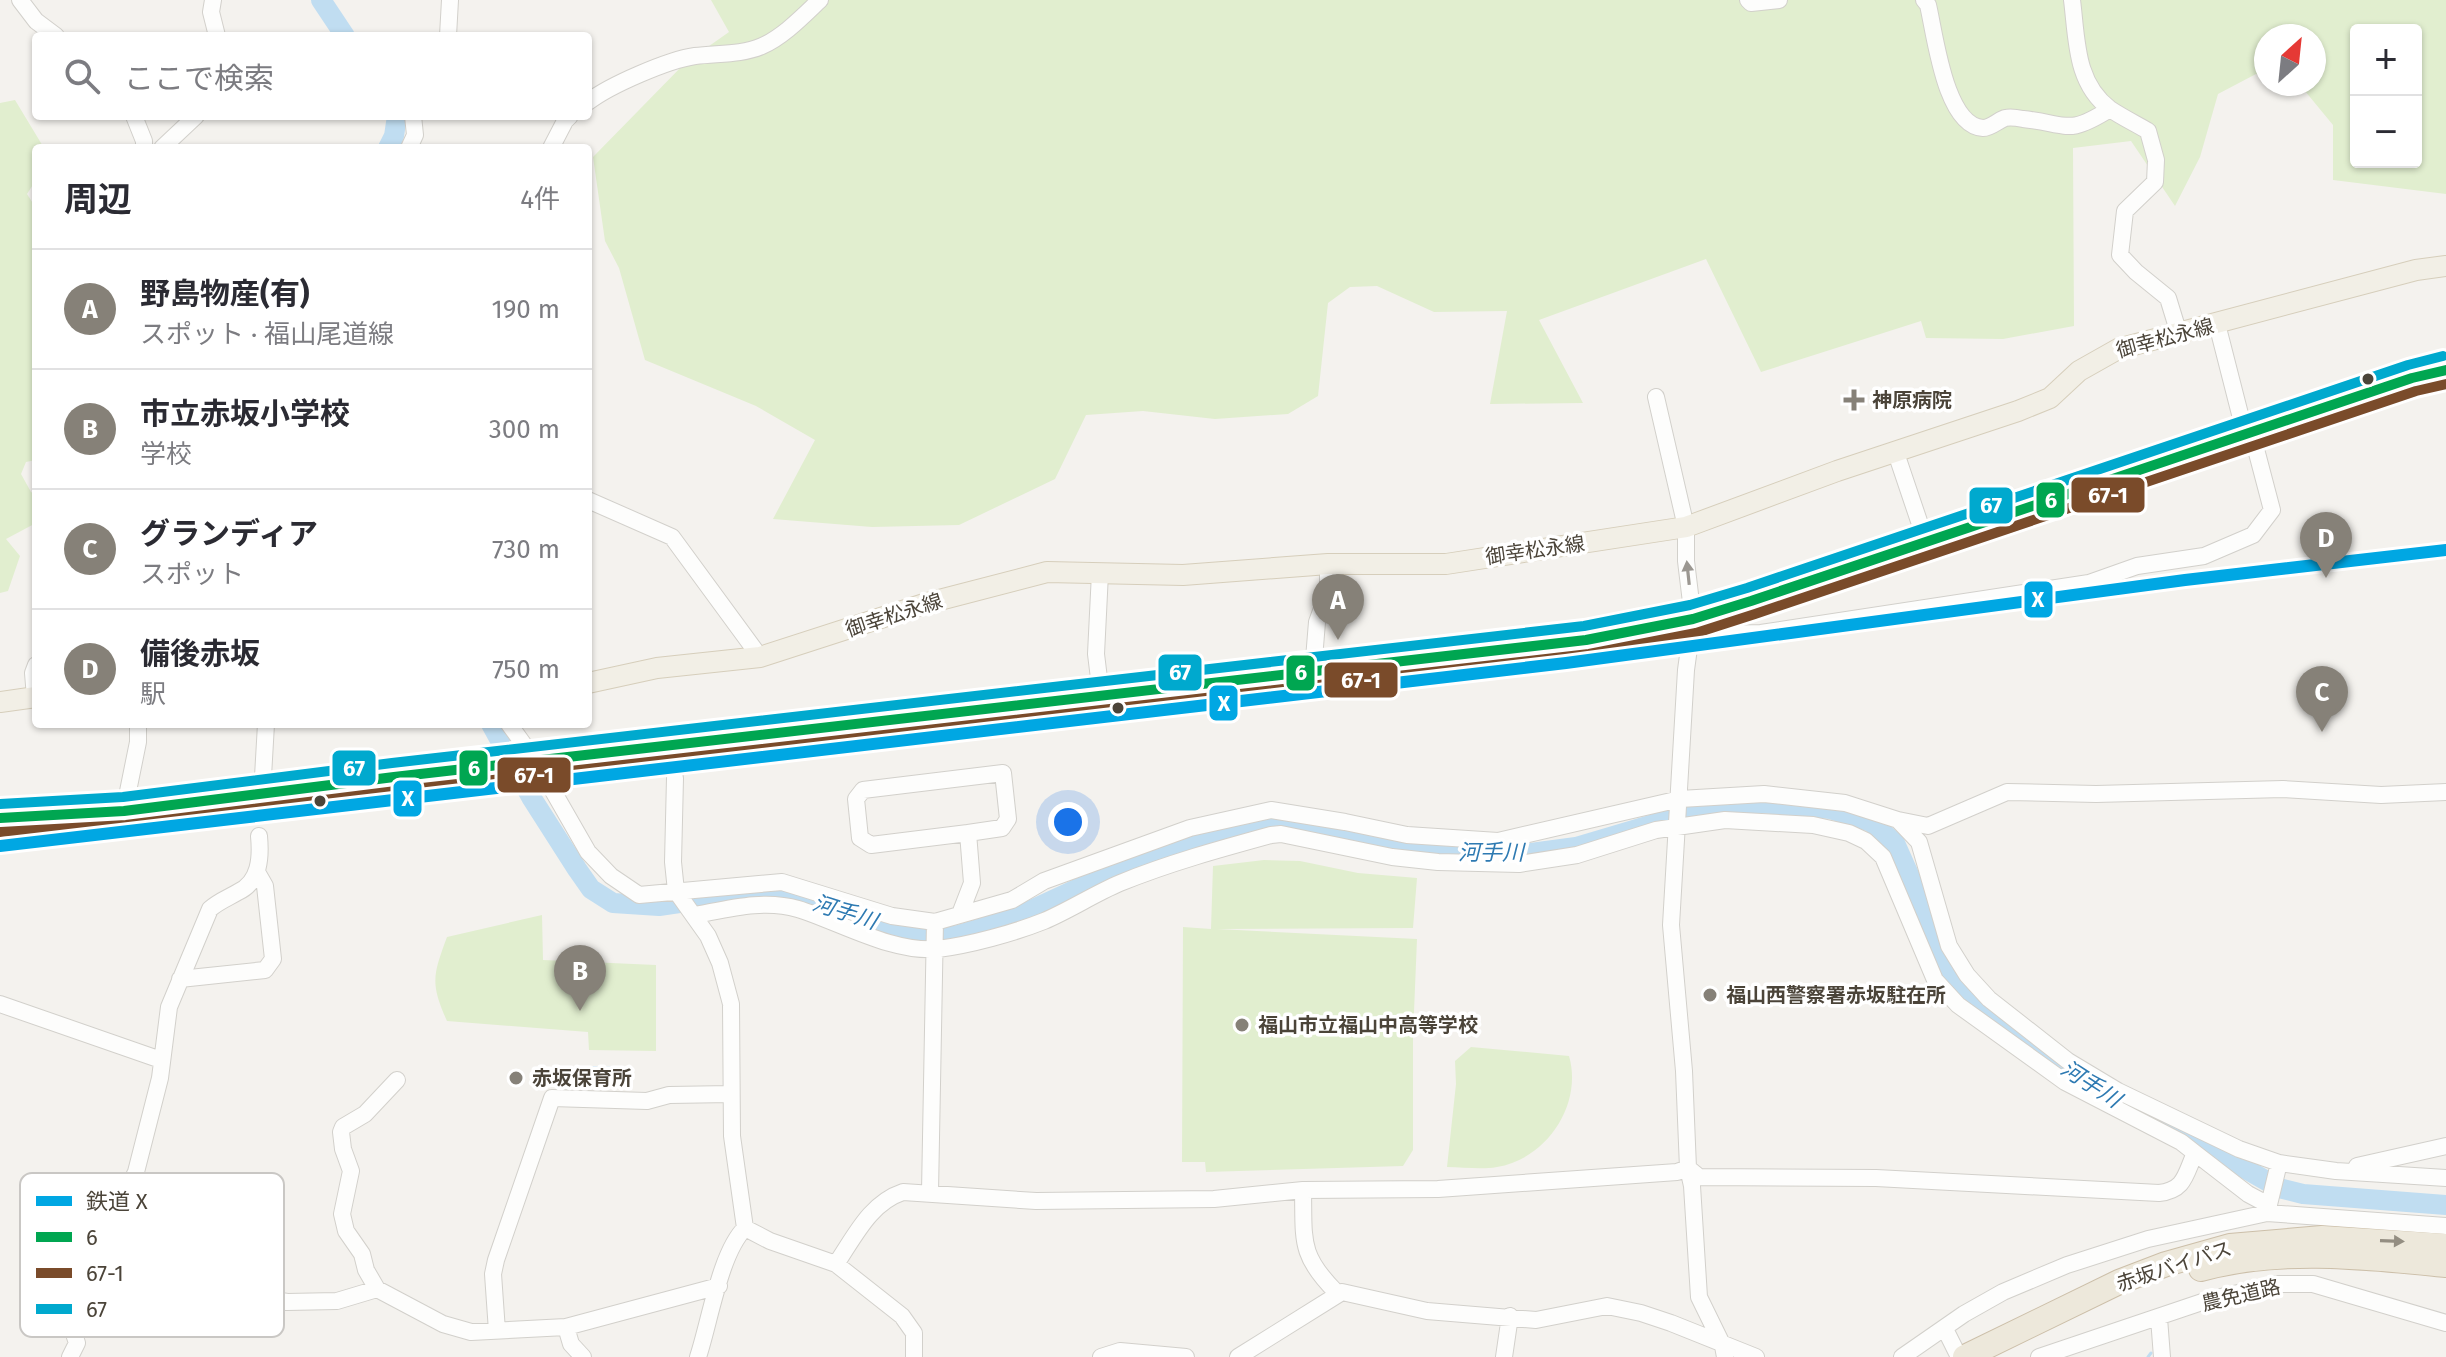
<!DOCTYPE html>
<html lang="ja">
<meta charset="utf-8">
<style>
body{margin:0;font-family:"Fira Sans","Noto Sans JP",sans-serif;background:#f7f7f7;color:#2b2b33}
.controls{position:absolute;right:24px;top:24px;display:grid;overflow:hidden;border-radius:8px;box-shadow:0 2px 6px #0004}
.controls button{width:72px;height:72px;display:grid;place-items:center;padding:0;border:0;border-bottom:2px solid #e1e1e2;background:#fff;color:#2b2b33;font:40px sans-serif}
.compass{position:absolute;left:2254px;top:24px;width:72px;height:72px;border-radius:50%;background:#fff;box-shadow:0 2px 6px #0004;rotate:27deg}
.you{position:absolute;left:1068px;top:822px;width:28px;height:28px;margin:-20px;border:6px solid #fff;border-radius:50%;background:#1a73e8;box-shadow:0 0 0 12px #1a73e833}
.badge{display:grid;place-items:center;width:52px;height:52px;border-radius:50%;background:#868178;color:#fff;font-size:26px;font-weight:700}
.pin{position:absolute;translate:-50% -66px;filter:drop-shadow(0 2px 4px #0008)}
.pin::after{content:'';position:absolute;top:42px;width:28px;height:24px;background:inherit;clip-path:polygon(0 0,100% 0,50% 100%)}
.list{margin:0;padding:0;list-style:none}
h2{display:flex;justify-content:space-between;align-items:center;height:104px;margin:0;padding:0 32px;font-size:34px}
h2 small{font-size:26px;font-weight:400;color:#7c7c81}
.list li{display:grid;grid-template-columns:52px 1fr auto;gap:24px;align-items:center;box-sizing:border-box;height:120px;padding:0 32px;border-top:2px solid #e1e1e2}
.list b{display:block;font-size:30px;white-space:nowrap}
.list p{margin:0;font-size:26px;white-space:nowrap;color:#7c7c81}
.list em{font-size:26px;font-style:normal;color:#7c7c81}
.icon{flex:none;width:44px;height:44px;fill:none;stroke:currentColor;stroke-width:2;stroke-linecap:round;stroke-linejoin:round}
.map{position:relative;flex:none;width:2446px;height:1357px;overflow:hidden}
.search{position:absolute;background:#fff;box-shadow:0 2px 6px #0004;left:32px;top:32px;width:560px;height:88px;display:flex;align-items:center;gap:20px;box-sizing:border-box;padding:0 28px;border-radius:8px;color:#7c7c81;font-size:30px}
.panel{position:absolute;background:#fff;box-shadow:0 2px 6px #0004;left:32px;top:144px;width:560px;height:584px;border-radius:8px}
.map>svg:first-child{display:block}
.green{fill:#e1eecf;fill-rule:evenodd}
.water{fill:#c0ddf1}
.lines{fill:none;stroke-linecap:round;stroke-linejoin:round}
.stream{stroke:#c0ddf1;stroke-width:3}
.river{stroke:#c0ddf1;stroke-width:20}
.minor-casing{stroke:#d2d0cb;stroke-width:18}
.major-casing{stroke:#d6cebb;stroke-width:22}
.highway-casing{stroke:#ccbfa9;stroke-width:26}
.minor{stroke:#fdfdfc;stroke-width:16}
.major{stroke:#f2efe6;stroke-width:20}
.highway{stroke:#ede8db;stroke-width:24}
.bus-1-casing{stroke:#fff;stroke-width:16}
.bus-2-casing{stroke:#fff;stroke-width:16}
.bus-3-casing{stroke:#fff;stroke-width:16}
.bus-1{stroke:#00a651;stroke-width:10}
.bus-2{stroke:#7a4b2a;stroke-width:10}
.bus-3{stroke:#00a9ce;stroke-width:10}
.rail-1-casing{stroke:#fff;stroke-width:18}
.rail-1{stroke:#00a7e3;stroke-width:12}
.oneway{fill:#9b9791}
.oneway2{fill:#948e82}
.bus-dot{fill:#4b4439;stroke:#fff;stroke-width:3}
.poi-dot{fill:#868178;stroke:#fff;stroke-width:3}
.labels{text-anchor:middle;dominant-baseline:central;stroke-width:7;stroke-linejoin:round;paint-order:stroke}
.street-label{font-size:20px;fill:#4b4439;stroke:#fff}
.poi-label{font-size:20px;font-weight:bold;fill:#4b4439;stroke:#fff;text-anchor:start}
.water-label{font-size:22px;font-style:italic;fill:#2e7ab2;stroke:#fff}
.key{fill:#fff;stroke:#c9c7c4;stroke-width:2}
.key-label{font-size:22px;fill:#4b4439}
.line-badge{stroke:#fff;stroke-width:3}
.badge-label{font-size:22px;text-anchor:middle;font-weight:bold;fill:#fff}
</style>
<div class="map">
<svg width="2446" height="1357" viewBox="0 0 2446 1357">
<rect width="100%" height="100%" fill="#f4f2ee"/>
<path class="green" d="M 711,0 L 2446,0 L 2446,194 L 2333,180 L 2333,125 L 2300,85 L 2295,84 L 2314,84 L 2314,36 L 2266,36 L 2266,77 L 2256,74 L 2218,94 L 2200,157 L 2175,206 L 2131,141 L 2073,148 L 2074,326 L 2003,339 L 1926,338 L 1921,321 L 1761,372 L 1706,259 L 1539,320 L 1583,403 L 1490,404 L 1507,311 L 1434,312 L 1377,286 L 1350,287 L 1328,303 L 1318,396 L 1288,414 L 1215,419 L 1143,411 L 1086,415 L 1055,479 L 959,525 L 872,527 L 773,519 L 815,440 L 756,406 L 645,360 L 619,268 L 605,241 L 593,157 L 685,63 L 729,32 ZM 2356,30 L 2416,30 L 2416,162 L 2356,162 Z
M 15,100 L 44,148 L 36,148 L 36,180 L 27,194 L 36,208 L 36,460 L 26,462 L 21,474 L 31,492 L 36,495 L 36,523 L 6,539 L 20,556 L 8,591 L 0,593 L 0,103 Z
M 1264,860 L 1300,861 L 1358,873 L 1417,878 L 1413,928 L 1217,929 L 1417,939 L 1413,1036 L 1413,1150 L 1403,1166 L 1206,1172 L 1205,1162 L 1182,1162 L 1183,927 L 1211,929 L 1213,866 Z
M 542,915 L 543,960 L 656,965 L 656,1051 L 589,1050 L 588,1032 L 447,1021 C 430,983 433,975 447,937 Z
M 1471,1047 L 1569,1056 C 1583,1104 1547,1159 1497,1167 C 1481,1170 1463,1167 1447,1167 L 1456,1084 L 1455,1061 Z"/>
<path class="water" d="M 590,1066 L 632,1067 L 632,1085 L 590,1084 Z"/>
<g class="lines">
<path class="stream" d="M 2148,1357 L 2151,1353"/>
<path class="river" d="M 321,0 L 345,36
M 388,148 L 394,136 L 397,116
M 491,724 L 531,797 L 577,869 L 591,889 L 613,903 L 659,906 L 754,892 L 784,893 L 817,902 L 881,927 L 925,938 L 958,935 L 1014,918 L 1124,867 L 1238,832 L 1277,827 L 1420,851 L 1499,857 L 1576,847 L 1704,809 L 1761,803 L 1830,809 L 1871,822 L 1895,843 L 1920,899 L 1934,948 L 1961,995 L 2003,1029 L 2117,1101
M 2153,1119 L 2202,1144 L 2279,1188 L 2303,1194 L 2446,1205"/>
<defs>
<path id="minor" d="M 20,0 L 36,21 L 56,36
M 213,0 L 211,12 L 217,36
M 1748,0 L 1751,3 L 1779,0
M 1924,0 L 1928,5 C 1935,34 1945,126 1983,128 C 1991,128 1997,121 2005,118 C 2010,117 2018,118 2023,119 C 2069,124 2067,136 2110,109
M 2072,0 C 2077,39 2075,83 2110,109 C 2122,117 2136,124 2148,131 L 2156,160 L 2155,182 L 2125,211 L 2120,255 L 2136,272 L 2168,298 L 2179,334
M 448,36 L 450,0
M 588,102 C 610,85 668,60 695,56 C 718,53 741,55 762,46 C 783,37 803,16 820,0
M 134,116 L 144,141 L 144,148
M 162,148 L 196,116
M 409,148 L 415,135 L 413,116
M 551,148 L 565,121 L 570,116
M 1656,397 L 1686,527 L 1686,561 L 1693,619 L 1686,670 L 1671,925 L 1684,1071 L 1688,1168 L 1692,1186 L 1699,1297 L 1723,1346 L 1725,1357
M 1896,453 L 1926,542
M 588,500 L 672,537 L 760,657
M 1100,573 L 1096,654 L 1101,695
M 1690,635 L 1761,633 L 2089,583 L 2137,566 L 2204,556 L 2253,535 L 2272,510 L 2252,434 L 2246,430 L 2242,422 L 2217,324
M 1313,671 L 1317,622 L 1328,592 L 1328,564
M 35,697 L 33,673 L 36,665
M 509,724 L 537,763 L 588,852 L 611,876 L 639,895 L 782,882 L 892,916 L 935,922 L 1012,900 L 1044,881 L 1190,828 L 1271,810 L 1345,822 L 1407,835 L 1498,841 L 1680,799 L 1764,794 L 1845,803 L 1898,820 L 1928,826 L 2007,792 L 2096,794 L 2283,789 L 2381,795 L 2446,792
M 675,778 L 673,862 L 676,891 L 708,936 L 720,963 L 731,1004 L 732,1136 L 745,1228 L 770,1241 L 836,1264 L 902,1316 L 914,1333 L 914,1357
M 262,794 L 266,724
M 124,811 L 138,742 L 138,724
M 1898,820 L 1919,842 L 1949,946 L 1967,975 L 1989,999 L 2068,1061 L 2118,1091 L 2239,1149 L 2279,1163 L 2336,1171 L 2446,1178
M 960,914 L 972,883 L 968,833 L 871,845 L 860,838 L 856,799 L 863,790 L 1003,773 L 1008,819 L 1002,828 L 968,833
M 695,915 C 728,909 764,899 798,909 C 840,922 892,953 938,949 C 970,945 1014,933 1044,921 C 1070,910 1094,894 1120,883 C 1169,863 1220,849 1271,835 L 1281,834 L 1392,857 L 1438,862 L 1519,864 L 1577,855 L 1656,830 L 1725,820 L 1813,825 L 1849,833 L 1866,841 L 1883,857 L 1935,980 L 1958,1005 L 2065,1082 L 2181,1142 L 2195,1153
M 180,979 L 265,970 L 273,959 L 265,886 L 257,872
M 0,1004 L 161,1060
M 2357,1166 L 2446,1146
M 1303,1190 C 1304,1241 1299,1255 1337,1293
M 930,1192 L 935,922
M 2267,1213 L 2279,1163
M 86,1264 L 98,1267 L 136,1262 L 154,1263 L 257,1297 L 287,1302 L 337,1301 L 377,1289 L 443,1324 L 471,1332 L 566,1327 L 719,1286
M 836,1264 C 855,1236 870,1203 903,1192 L 1036,1201 L 1214,1199 L 1303,1190 L 1438,1189 L 1677,1172 L 1688,1168 L 1699,1177 L 1876,1178 L 2159,1193 C 2185,1190 2185,1175 2195,1153 L 2248,1194 L 2263,1202 L 2267,1213
M 377,1289 L 366,1270 L 362,1254 L 346,1231 L 342,1214 L 351,1171 L 343,1149 L 341,1132 L 343,1127 L 365,1114 L 397,1080
M 2159,1318 L 2162,1357
M 566,1327 L 571,1344 L 583,1357
M 1945,1329 L 1959,1357
M 497,1331 L 493,1274 L 496,1260 L 552,1098 L 647,1101 L 669,1095 L 731,1094
M 70,1357 L 77,1343 L 67,1313 L 66,1301 L 73,1283 L 111,1222 L 136,1172 L 160,1078 L 169,1007 L 210,909 C 219,901 228,898 238,892 C 260,882 261,857 259,836
M 698,1357 C 710,1321 720,1253 745,1228
M 1101,1357 L 1120,1351 L 1186,1357
M 1238,1357 L 1342,1292 L 1427,1311 L 1536,1320 L 1607,1306 L 1641,1313 L 1671,1323 L 1756,1357
M 1504,1357 L 1510,1316
M 1902,1357 L 1964,1314 L 2003,1292 L 2067,1265 L 2148,1239 L 2267,1213 L 2446,1226
M 2039,1357 L 2208,1300 L 2277,1284 L 2313,1284 L 2446,1323"/>
<path id="major" d="M 588,683 L 657,668 L 760,657 L 924,604 L 1047,572 L 1183,575 L 1328,564 L 1446,564 L 1686,527 L 1837,471 L 2018,411 L 2050,398 L 2079,371 L 2118,349 L 2416,270 L 2446,266
M 0,702 L 36,697
M 0,818 L 124,811 L 394,777 L 1586,640 L 1693,619 L 1751,601 L 2412,378 L 2446,370"/>
<path id="highway" d="M 2201,1269 C 2281,1247 2365,1257 2446,1265
M 1965,1357 L 2119,1282 L 2166,1264 L 2230,1246 L 2322,1238 L 2446,1246"/>
</defs>
<use href="#minor" class="minor-casing"/>
<use href="#major" class="major-casing"/>
<use href="#highway" class="highway-casing"/>
<use href="#minor" class="minor"/>
<use href="#major" class="major"/>
<use href="#highway" class="highway"/>
<defs>
<path id="bus-1" d="M 0,818 L 124,811 L 394,777 L 1586,640 L 1693,619 L 1751,601 L 2412,378 L 2446,370"/>
<path id="bus-2" d="M 1,832 L 126,825 L 396,791 L 1589,654 L 1696,633 L 1755,614 L 2416,391 L 2446,384"/>
<path id="bus-3" d="M 0,804 L 123,797 L 392,763 L 1584,626 L 1690,605 L 1747,588 L 2408,365 L 2443,356"/>
</defs>
<use href="#bus-1" class="bus-1-casing"/>
<use href="#bus-2" class="bus-2-casing"/>
<use href="#bus-3" class="bus-3-casing"/>
<use href="#bus-1" class="bus-1"/>
<use href="#bus-2" class="bus-2"/>
<use href="#bus-3" class="bus-3"/>
<defs>
<path id="rail-1" d="M 0,846 L 1566,663 L 2185,580 L 2446,550"/>
</defs>
<use href="#rail-1" class="rail-1-casing"/>
<use href="#rail-1" class="rail-1"/>
</g>
<defs><path id="oneway-solid" d="M-6-.8H1V-3.2L6.5 0L1 3.2V.8H-6Z" transform="scale(2)"/></defs>
<use class="oneway" href="#oneway-solid" transform="translate(1688 573) rotate(-96)"/>
<use class="oneway2" href="#oneway-solid" transform="translate(2392 1241) rotate(2)"/>
<g class="bus-dot">
<circle cx="2368" cy="379" r="7"/>
<circle cx="1118" cy="708" r="7"/>
<circle cx="320" cy="801" r="7"/>
</g>
<g class="poi-dot">
<path d="M1850 388h8v8h8v8h-8v8h-8v-8h-8v-8h8z"/>
<circle cx="1710" cy="995" r="8"/>
<circle cx="1242" cy="1025" r="8"/>
<circle cx="516" cy="1078" r="8"/>
</g>
<g class="labels">
<g class="street-label">
<text transform="translate(2165 338) rotate(-15)">御幸松永線</text>
<text transform="translate(1535 550) rotate(-8)">御幸松永線</text>
<text transform="translate(894 615) rotate(-18)">御幸松永線</text>
<text transform="translate(2174 1266) rotate(-18)">赤坂バイパス</text>
<text transform="translate(2241 1295) rotate(-13)">農免道路</text>
</g>
<g class="poi-label">
<text x="1872" y="400">神原病院</text>
<text x="1726" y="995">福山西警察署赤坂駐在所</text>
<text x="1258" y="1025">福山市立福山中高等学校</text>
<text x="532" y="1078">赤坂保育所</text>
</g>
<g class="water-label">
<text x="1491" y="852">河手川</text>
<text transform="translate(845 912) rotate(18)">河手川</text>
<text transform="translate(2091 1084) rotate(33)">河手川</text>
</g>
</g>
<rect x="20" y="1173" width="264" height="164" rx="12" class="key"/>
<rect x="36" y="1196" width="36" height="10" fill="#00a7e3"/>
<rect x="36" y="1232" width="36" height="10" fill="#00a651"/>
<rect x="36" y="1268" width="36" height="10" fill="#7a4b2a"/>
<rect x="36" y="1304" width="36" height="10" fill="#00a9ce"/>
<g class="key-label">
<text x="86" y="1209">鉄道 X</text>
<text x="86" y="1245">6</text>
<text x="86" y="1281">67-1</text>
<text x="86" y="1317">67</text>
</g>
<g class="line-badge">
<rect x="2070" y="476" width="76" height="38" rx="8" fill="#7a4b2a"/>
<rect x="2035" y="481" width="31" height="38" rx="8" fill="#00a651"/>
<rect x="1968" y="486" width="46" height="39" rx="8" fill="#00a9ce"/>
<rect x="2023" y="580" width="31" height="39" rx="8" fill="#00a7e3"/>
<rect x="1157" y="653" width="46" height="39" rx="8" fill="#00a9ce"/>
<rect x="1285" y="654" width="31" height="38" rx="8" fill="#00a651"/>
<rect x="1323" y="661" width="76" height="38" rx="8" fill="#7a4b2a"/>
<rect x="1208" y="684" width="31" height="38" rx="8" fill="#00a7e3"/>
<rect x="331" y="749" width="46" height="38" rx="8" fill="#00a9ce"/>
<rect x="458" y="749" width="31" height="38" rx="8" fill="#00a651"/>
<rect x="496" y="756" width="76" height="38" rx="8" fill="#7a4b2a"/>
<rect x="392" y="779" width="31" height="39" rx="8" fill="#00a7e3"/>
</g>
<g class="badge-label">
<text x="2108" y="503">67-1</text>
<text x="2051" y="508">6</text>
<text x="1991" y="513">67</text>
<text x="2038" y="607">X</text>
<text x="1180" y="680">67</text>
<text x="1301" y="680">6</text>
<text x="1361" y="688">67-1</text>
<text x="1224" y="711">X</text>
<text x="354" y="776">67</text>
<text x="474" y="776">6</text>
<text x="534" y="783">67-1</text>
<text x="408" y="806">X</text>
</g>
</svg>
<div class="controls">
<button>+</button>
<button>−</button>
</div>
<svg class="compass" viewBox="-18 -18 36 36"><path d="M0-13l5 13h-10z" fill="#e53935"/><path d="M0 13l5-13h-10z" fill="#7c7c81"/></svg>
<div class="you"></div>
<div class="pin badge" style="left:1338px;top:640px">A</div>
<div class="pin badge" style="left:580px;top:1011px">B</div>
<div class="pin badge" style="left:2322px;top:732px">C</div>
<div class="pin badge" style="left:2326px;top:578px">D</div>
<div class="search"><svg class="icon" aria-label="search" viewBox="0 0 24 24"><circle cx="10" cy="10" r="6"/><path d="M15 15l6 6"/></svg>ここで検索</div>
<section class="panel">
<h2>周辺<small>4件</small></h2>
<ul class="list">
<li><span class="badge">A</span><div><b>野島物産(有)</b><p>スポット · 福山尾道線</p></div><em>190 m</em></li>
<li><span class="badge">B</span><div><b>市立赤坂小学校</b><p>学校</p></div><em>300 m</em></li>
<li><span class="badge">C</span><div><b>グランディア</b><p>スポット</p></div><em>730 m</em></li>
<li><span class="badge">D</span><div><b>備後赤坂</b><p>駅</p></div><em>750 m</em></li>
</ul>
</section>
</div>
